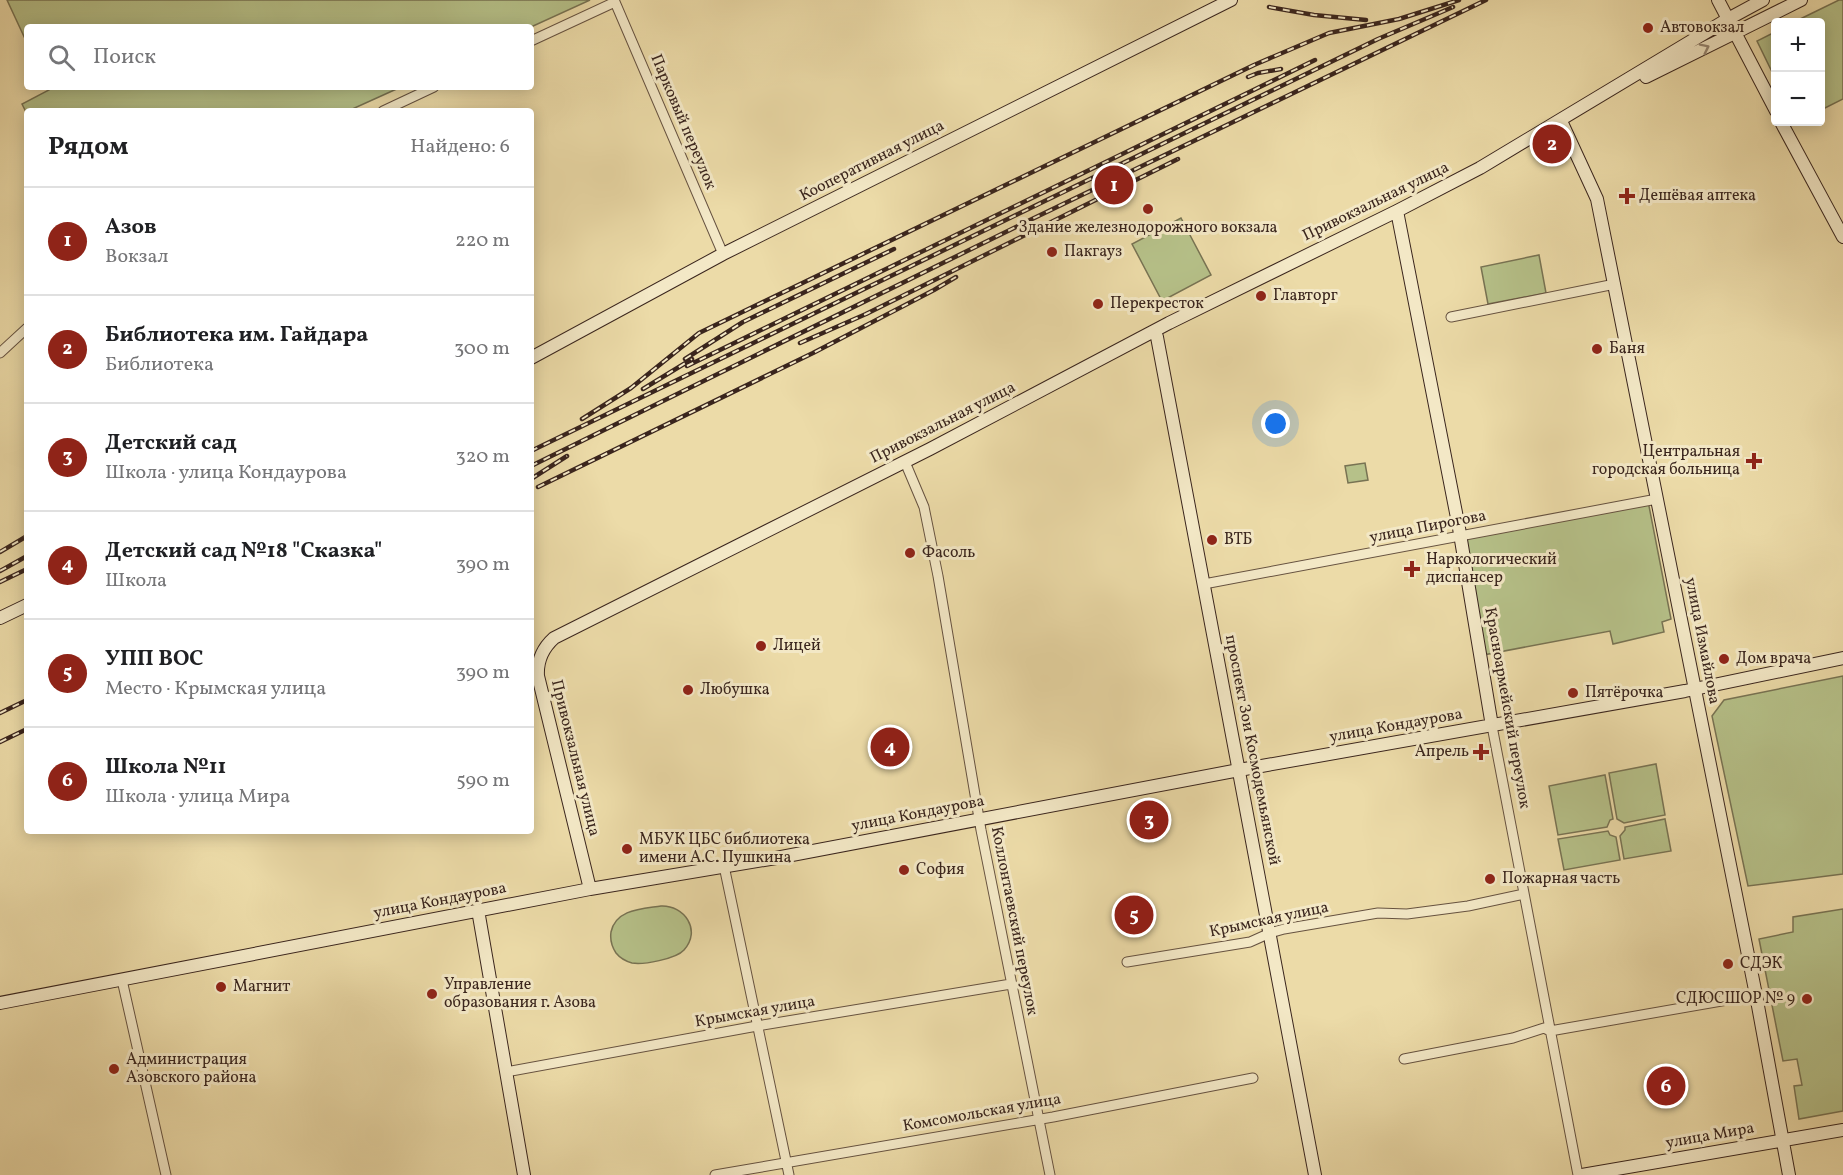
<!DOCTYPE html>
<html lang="ru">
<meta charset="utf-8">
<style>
body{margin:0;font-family:Vollkorn,serif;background:#f2f2f2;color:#202124}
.controls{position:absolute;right:18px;top:18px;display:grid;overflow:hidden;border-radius:6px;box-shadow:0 3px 15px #0003}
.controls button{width:54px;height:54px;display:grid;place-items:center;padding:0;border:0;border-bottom:2px solid #e0e0e0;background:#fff;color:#202124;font:30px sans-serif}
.you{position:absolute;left:1276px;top:424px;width:21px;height:21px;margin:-15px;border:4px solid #fff;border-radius:50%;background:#1a73e8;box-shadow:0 0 0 9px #1a73e833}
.badge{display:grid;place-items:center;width:39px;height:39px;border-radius:50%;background:#8f2418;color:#fff;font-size:20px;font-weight:700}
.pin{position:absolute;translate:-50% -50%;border:3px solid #fff;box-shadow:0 2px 6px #0006}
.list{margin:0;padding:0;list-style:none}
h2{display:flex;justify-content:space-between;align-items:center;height:78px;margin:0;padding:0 24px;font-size:26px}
h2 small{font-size:20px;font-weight:400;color:#757577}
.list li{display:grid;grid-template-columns:39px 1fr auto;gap:18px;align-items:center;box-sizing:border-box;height:108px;padding:0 24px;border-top:2px solid #e0e0e0}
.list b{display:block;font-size:22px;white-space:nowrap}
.list p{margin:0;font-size:20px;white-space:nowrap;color:#757577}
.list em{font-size:20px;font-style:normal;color:#757577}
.icon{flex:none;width:33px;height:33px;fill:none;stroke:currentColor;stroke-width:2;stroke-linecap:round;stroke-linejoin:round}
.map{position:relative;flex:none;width:1843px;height:1175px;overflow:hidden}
.search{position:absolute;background:#fff;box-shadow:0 3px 15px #0003;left:24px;top:24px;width:510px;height:66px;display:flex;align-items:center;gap:15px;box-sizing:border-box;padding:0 21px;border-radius:6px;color:#757577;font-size:22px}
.panel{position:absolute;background:#fff;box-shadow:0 3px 15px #0003;left:24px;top:108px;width:510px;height:726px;border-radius:6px}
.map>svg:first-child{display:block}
.green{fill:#b6c189;stroke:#787353;stroke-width:1.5}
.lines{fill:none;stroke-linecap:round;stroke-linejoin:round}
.street-casing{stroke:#665240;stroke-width:11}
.secondary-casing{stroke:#3a251d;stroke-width:14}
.street{stroke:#f3e8c6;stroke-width:9}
.secondary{stroke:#f3e8c6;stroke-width:12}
.rail-casing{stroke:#3a251d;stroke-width:4.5}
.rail{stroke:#f3e8c6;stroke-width:2;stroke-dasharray:7;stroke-linecap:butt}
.oneway{stroke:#968672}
.poi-dot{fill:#8f2418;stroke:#f3e8c6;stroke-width:2}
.labels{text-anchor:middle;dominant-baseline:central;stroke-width:6;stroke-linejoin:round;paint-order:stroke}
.poi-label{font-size:16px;fill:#3a251d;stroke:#f3e8c6;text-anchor:start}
.street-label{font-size:16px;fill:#3a251d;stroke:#f3e8c6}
</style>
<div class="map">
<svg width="1843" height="1175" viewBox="0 0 1843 1175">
<rect width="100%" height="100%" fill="#ecdba8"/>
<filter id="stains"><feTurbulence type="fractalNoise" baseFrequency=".00333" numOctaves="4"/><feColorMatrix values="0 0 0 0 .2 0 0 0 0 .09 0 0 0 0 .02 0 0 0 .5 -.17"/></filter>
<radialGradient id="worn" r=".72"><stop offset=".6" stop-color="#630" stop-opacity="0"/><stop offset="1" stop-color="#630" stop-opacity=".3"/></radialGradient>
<path class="green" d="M 7,0 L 590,0 L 531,27 L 27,27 L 27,43 Z
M 1839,0 L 1843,0 L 1843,99 L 1821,110 L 1820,22 L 1794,22 Z
M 1775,32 L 1775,78 L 1757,41 Z
M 48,87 L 401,87 L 348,111 L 27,111 L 27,114 L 22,104 L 49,90 Z
M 1181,218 L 1211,275 L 1162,301 L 1132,244 Z
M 1539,255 L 1546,293 L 1488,304 L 1481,267 Z
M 1365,463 L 1368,480 L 1348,483 L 1345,466 Z
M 1648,501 L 1671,619 L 1662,622 L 1664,632 L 1613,644 L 1610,631 L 1483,655 L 1461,536 Z
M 1843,676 L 1843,874 L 1748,886 L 1712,716 L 1724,700 Z
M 1656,764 L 1665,815 L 1624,823 L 1617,819 L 1609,773 Z
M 1605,775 L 1613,819 L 1610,820 L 1607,827 L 1558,835 L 1549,786 Z
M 1665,819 L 1671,851 L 1624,859 L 1620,836 L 1625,830 L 1625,827 Z
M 1608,831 L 1610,835 L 1616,837 L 1620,860 L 1564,870 L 1558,839 Z
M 661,906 C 684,905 702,930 684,950 C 676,959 643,965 632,963 C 625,961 620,958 616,953 C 612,947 610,939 611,932 C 616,909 642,909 661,906 Z
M 1843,909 L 1843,1111 L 1799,1119 L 1794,1086 L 1802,1085 L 1797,1059 L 1783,1061 L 1759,939 L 1793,932 L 1793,917 Z"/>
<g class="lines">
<defs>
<path id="street" d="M 531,41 L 615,2 L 723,254
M 383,111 L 434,87
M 1451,317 L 1615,284
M 0,353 L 27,328
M 905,462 L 924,507 L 938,576 L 981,830 L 1050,1175
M 1204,584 L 1657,499
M 1492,726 L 1578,1175
M 724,866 L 789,1175
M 1127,962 L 1250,942 L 1270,933 L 1284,929 L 1378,913 L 1407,914 L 1468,906 L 1524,894
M 122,980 L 166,1175
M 1404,1059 L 1513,1038 L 1544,1028 L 1550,1031 L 1756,995
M 506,1072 L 757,1026 L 1011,984
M 715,1175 L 1053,1117 L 1253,1078"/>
<path id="secondary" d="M 1718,0 L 1776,111
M 1646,77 L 1801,0
M 1561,121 L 1597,199 L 1756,995 L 1789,1175
M 1781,122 L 1843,237
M 1397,211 L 1459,528 L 1492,726
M 1154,331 L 1157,337 L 1315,1175
M 531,358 L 723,254 L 1231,0
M 0,618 L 27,605
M 590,889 L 538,676 C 537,660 543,648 554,638 L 930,449 L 1169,323 L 1397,211 L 1480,168 L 1728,19 L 1763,0
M 478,910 L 524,1175
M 0,1003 L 590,889 L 776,858 L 1239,770 L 1685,691 L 1843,658
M 1582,1175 L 1843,1130"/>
</defs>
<use href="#street" class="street-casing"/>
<use href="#secondary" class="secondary-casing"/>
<use href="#street" class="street"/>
<use href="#secondary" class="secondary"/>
<defs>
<path id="rail" d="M 1269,7 L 1314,15 L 1366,20
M 1248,77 L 1258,73 L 1281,69
M 800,343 L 866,314 L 1178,159
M 685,359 L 743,322 L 894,249
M 687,366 L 1315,60
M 643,389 L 692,359
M 582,419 L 631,388 L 699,333 L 1254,65 L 1329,33 L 1399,19 L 1459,0
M 531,451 L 1378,39 L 1453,7
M 531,466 L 1030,220 L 1486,0
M 531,479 L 567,456
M 538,487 L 813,353 L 934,290 L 956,277
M 0,552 L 27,536
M 0,571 L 27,556
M 0,582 L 27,569
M 0,713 L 27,700
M 0,742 L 27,729"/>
</defs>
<use href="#rail" class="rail-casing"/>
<use href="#rail" class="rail"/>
</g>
<defs><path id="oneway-chevron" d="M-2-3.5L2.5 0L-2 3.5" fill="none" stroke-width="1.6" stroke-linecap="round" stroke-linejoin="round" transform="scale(1.5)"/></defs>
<use class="oneway" href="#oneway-chevron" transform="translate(1705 48) rotate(-26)"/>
<g class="poi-dot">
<circle cx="1648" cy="28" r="6"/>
<path d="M1624 187h6v6h6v6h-6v6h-6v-6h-6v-6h6z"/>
<circle cx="1148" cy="209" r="6"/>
<circle cx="1052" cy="252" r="6"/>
<circle cx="1261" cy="296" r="6"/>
<circle cx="1098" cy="304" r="6"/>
<circle cx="1597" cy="349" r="6"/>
<path d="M1751 452h6v6h6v6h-6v6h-6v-6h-6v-6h6z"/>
<circle cx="1212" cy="540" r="6"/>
<circle cx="910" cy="553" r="6"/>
<path d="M1409 560h6v6h6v6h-6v6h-6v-6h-6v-6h6z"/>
<circle cx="761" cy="646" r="6"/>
<circle cx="1724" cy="659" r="6"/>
<circle cx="688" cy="690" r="6"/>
<circle cx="1573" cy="693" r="6"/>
<path d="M1478 743h6v6h6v6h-6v6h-6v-6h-6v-6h6z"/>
<circle cx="627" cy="849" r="6"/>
<circle cx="904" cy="870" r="6"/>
<circle cx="1490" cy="879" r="6"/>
<circle cx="1728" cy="964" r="6"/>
<circle cx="221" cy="987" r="6"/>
<circle cx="432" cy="994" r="6"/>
<circle cx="1807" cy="999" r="6"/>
<circle cx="114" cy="1069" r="6"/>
</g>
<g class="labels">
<g class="poi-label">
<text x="1660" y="28">Автовокзал</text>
<text x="1639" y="196">Дешёвая аптека</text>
<text x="1148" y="228" text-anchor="middle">Здание железнодорожного вокзала</text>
<text x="1064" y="252">Пакгауз</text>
<text x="1273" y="296">Главторг</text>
<text x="1110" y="304">Перекресток</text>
<text x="1609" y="349">Баня</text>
<text x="1740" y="452" text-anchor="end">Центральная<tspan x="1740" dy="18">городская больница</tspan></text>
<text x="1224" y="540">ВТБ</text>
<text x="922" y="553">Фасоль</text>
<text x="1426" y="560">Наркологический<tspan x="1426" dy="18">диспансер</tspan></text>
<text x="773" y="646">Лицей</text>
<text x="1736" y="659">Дом врача</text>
<text x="700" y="690">Любушка</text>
<text x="1585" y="693">Пятёрочка</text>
<text x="1469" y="752" text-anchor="end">Апрель</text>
<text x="639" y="840">МБУК ЦБС библиотека<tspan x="639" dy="18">имени А.С. Пушкина</tspan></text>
<text x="916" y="870">София</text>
<text x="1502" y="879">Пожарная часть</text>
<text x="1740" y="964">СДЭК</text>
<text x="444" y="985">Управление<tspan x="444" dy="18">образования г. Азова</tspan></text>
<text x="233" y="987">Магнит</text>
<text x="1795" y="999" text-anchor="end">СДЮСШОР № 9</text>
<text x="126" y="1060">Администрация<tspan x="126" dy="18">Азовского района</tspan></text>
</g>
<g class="street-label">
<text transform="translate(683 122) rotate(67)">Парковый переулок</text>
<text transform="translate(872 161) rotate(-27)">Кооперативная улица</text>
<text transform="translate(1376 202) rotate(-26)">Привокзальная улица</text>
<text transform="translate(943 423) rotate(-27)">Привокзальная улица</text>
<text transform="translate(1428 527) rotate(-11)">улица Пирогова</text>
<text transform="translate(1702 641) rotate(79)">улица Измайлова</text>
<text transform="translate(1507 708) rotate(80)">Красноармейский переулок</text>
<text transform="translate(1396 726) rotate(-10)">улица Кондаурова</text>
<text transform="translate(1252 750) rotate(79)">проспект Зои Космодемьянской</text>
<text transform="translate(575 758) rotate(76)">Привокзальная улица</text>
<text transform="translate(918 814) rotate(-11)">улица Кондаурова</text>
<text transform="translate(440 901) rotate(-11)">улица Кондаурова</text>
<text transform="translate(1269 920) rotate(-12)">Крымская улица</text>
<text transform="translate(1014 921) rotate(79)">Коллонтаевский переулок</text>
<text transform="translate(755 1012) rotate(-10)">Крымская улица</text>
<text transform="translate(982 1113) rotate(-10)">Комсомольская улица</text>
<text transform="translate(1710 1136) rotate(-10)">улица Мира</text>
</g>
</g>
<rect width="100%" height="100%" filter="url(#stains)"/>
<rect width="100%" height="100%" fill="url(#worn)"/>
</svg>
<div class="controls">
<button>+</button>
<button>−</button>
</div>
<div class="you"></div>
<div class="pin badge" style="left:1114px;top:185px">1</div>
<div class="pin badge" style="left:1552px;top:144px">2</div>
<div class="pin badge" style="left:1149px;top:820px">3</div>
<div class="pin badge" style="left:890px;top:747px">4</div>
<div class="pin badge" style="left:1134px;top:915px">5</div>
<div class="pin badge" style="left:1666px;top:1086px">6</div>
<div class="search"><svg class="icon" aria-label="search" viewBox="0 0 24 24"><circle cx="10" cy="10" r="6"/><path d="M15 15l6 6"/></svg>Поиск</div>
<section class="panel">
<h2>Рядом<small>Найдено: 6</small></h2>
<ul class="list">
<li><span class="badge">1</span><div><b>Азов</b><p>Вокзал</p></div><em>220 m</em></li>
<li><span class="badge">2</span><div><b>Библиотека им. Гайдара</b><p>Библиотека</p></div><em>300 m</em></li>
<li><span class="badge">3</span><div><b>Детский сад</b><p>Школа · улица Кондаурова</p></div><em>320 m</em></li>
<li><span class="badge">4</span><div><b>Детский сад №18 &quot;Сказка&quot;</b><p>Школа</p></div><em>390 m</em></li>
<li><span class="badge">5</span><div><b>УПП ВОС</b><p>Место · Крымская улица</p></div><em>390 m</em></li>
<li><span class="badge">6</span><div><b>Школа №11</b><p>Школа · улица Мира</p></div><em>590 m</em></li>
</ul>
</section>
</div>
